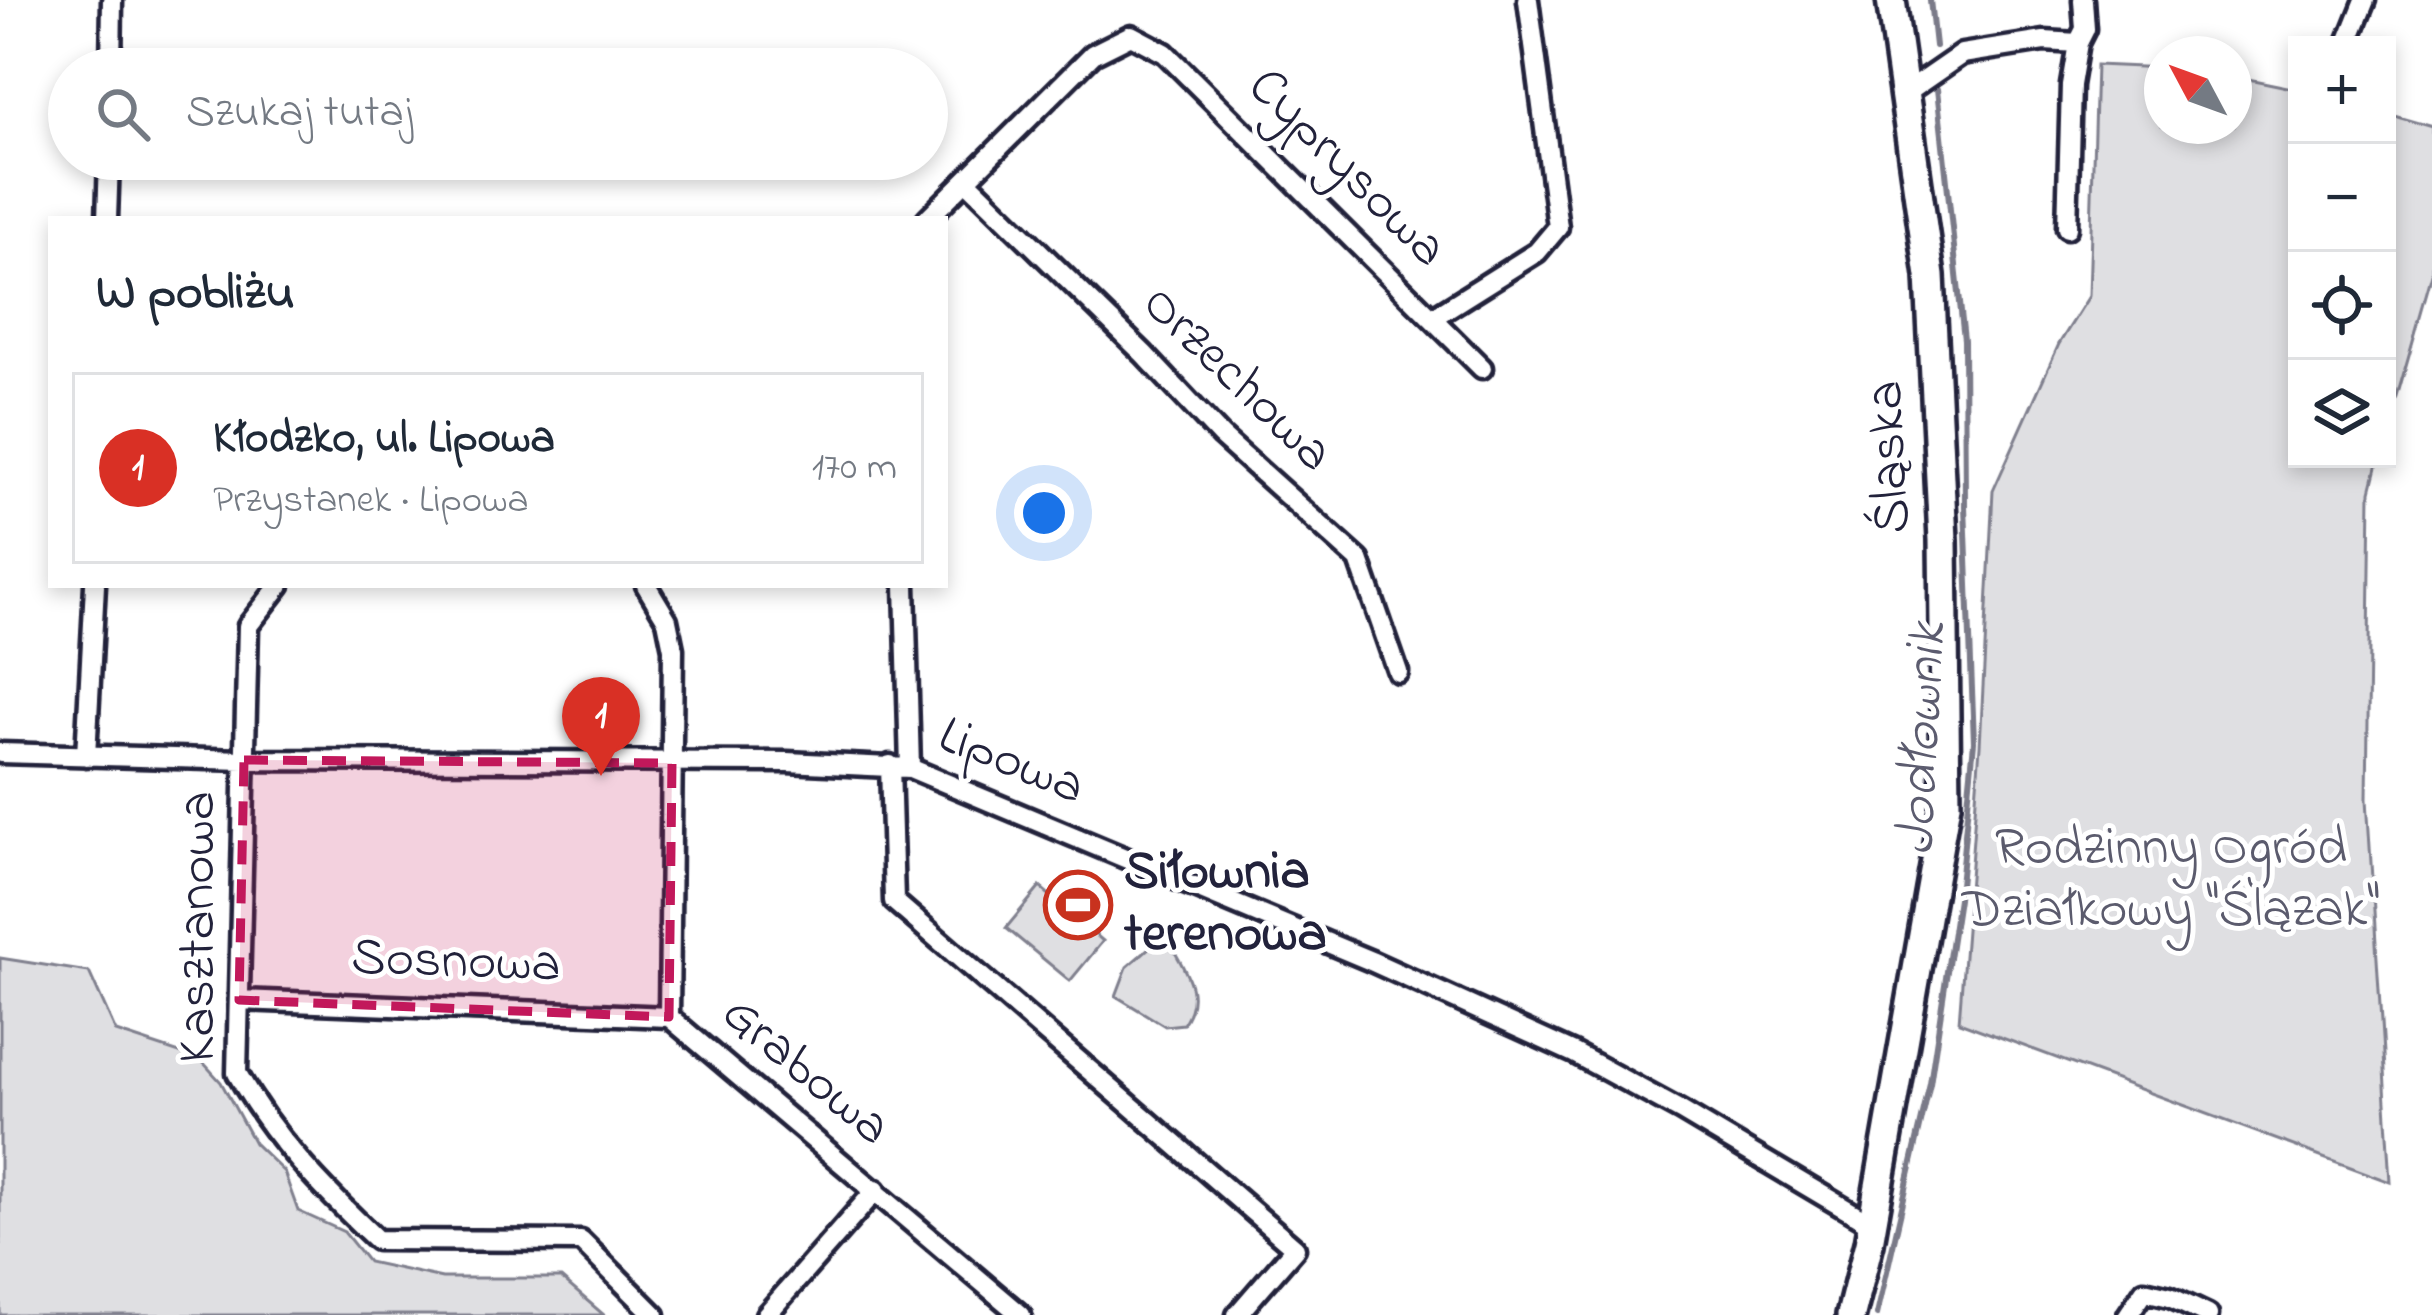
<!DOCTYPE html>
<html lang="pl">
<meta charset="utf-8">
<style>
body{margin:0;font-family:"Indie Flower",sans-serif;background:#f6f6f7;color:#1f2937}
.controls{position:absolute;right:36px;top:36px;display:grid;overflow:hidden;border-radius:0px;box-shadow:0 6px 18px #0003}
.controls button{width:108px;height:108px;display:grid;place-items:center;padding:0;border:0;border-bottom:3px solid #e0e1e3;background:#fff;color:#1f2937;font:60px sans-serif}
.compass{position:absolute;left:2144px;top:36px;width:108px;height:108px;border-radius:50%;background:#fff;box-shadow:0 6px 18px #0003;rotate:311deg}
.you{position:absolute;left:1044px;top:513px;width:42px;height:42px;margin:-30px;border:9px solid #fff;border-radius:50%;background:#1a73e8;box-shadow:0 0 0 18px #1a73e833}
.badge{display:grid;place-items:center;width:78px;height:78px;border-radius:50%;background:#d93025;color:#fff;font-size:39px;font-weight:700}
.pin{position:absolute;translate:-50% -99px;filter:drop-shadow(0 3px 6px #0008)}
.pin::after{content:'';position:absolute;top:63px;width:42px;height:36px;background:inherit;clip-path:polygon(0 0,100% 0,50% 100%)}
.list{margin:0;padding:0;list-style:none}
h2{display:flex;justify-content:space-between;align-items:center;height:156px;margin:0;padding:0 48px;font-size:51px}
h2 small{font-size:39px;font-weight:400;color:#747a83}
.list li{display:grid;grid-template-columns:78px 1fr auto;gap:36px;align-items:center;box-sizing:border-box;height:192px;margin:0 24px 24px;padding:0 24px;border:3px solid #e0e1e3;border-radius:0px}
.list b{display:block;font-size:45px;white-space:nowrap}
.list p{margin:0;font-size:39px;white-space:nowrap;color:#747a83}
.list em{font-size:39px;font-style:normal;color:#747a83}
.icon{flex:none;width:66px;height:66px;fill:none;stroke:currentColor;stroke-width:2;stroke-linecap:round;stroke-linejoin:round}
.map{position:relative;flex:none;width:2432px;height:1315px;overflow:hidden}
.search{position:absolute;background:#fff;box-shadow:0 6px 18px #0003;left:48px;top:48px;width:900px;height:132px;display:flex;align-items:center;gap:30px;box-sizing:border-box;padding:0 42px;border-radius:66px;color:#747a83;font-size:45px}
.panel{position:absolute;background:#fff;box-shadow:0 6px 18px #0003;left:48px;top:216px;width:900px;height:372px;border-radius:0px}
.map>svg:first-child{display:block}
.green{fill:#dfdfe2;stroke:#80808e;stroke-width:3}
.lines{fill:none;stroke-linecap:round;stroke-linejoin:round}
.stream{stroke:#7a7a88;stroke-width:6}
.street-casing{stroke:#22223b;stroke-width:27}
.secondary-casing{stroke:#22223b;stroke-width:36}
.street{stroke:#fff;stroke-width:18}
.secondary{stroke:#fff;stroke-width:27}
.marked{fill:#c2185b;fill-opacity:0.2;stroke:#c2185b;stroke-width:9;stroke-dasharray:24 15;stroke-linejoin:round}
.labels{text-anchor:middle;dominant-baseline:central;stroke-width:10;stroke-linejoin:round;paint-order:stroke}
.street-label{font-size:54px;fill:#22223b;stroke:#fff}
.park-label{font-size:54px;fill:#5b5b6d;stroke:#fff}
.poi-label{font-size:54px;font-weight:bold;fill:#22223b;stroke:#fff;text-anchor:start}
.water-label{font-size:57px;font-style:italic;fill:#5c5c6f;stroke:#fff}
</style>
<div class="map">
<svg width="2432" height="1315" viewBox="0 0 2432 1315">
<rect width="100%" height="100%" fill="#fff"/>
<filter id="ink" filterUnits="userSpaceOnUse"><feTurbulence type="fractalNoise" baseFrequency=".00833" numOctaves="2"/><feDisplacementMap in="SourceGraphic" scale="24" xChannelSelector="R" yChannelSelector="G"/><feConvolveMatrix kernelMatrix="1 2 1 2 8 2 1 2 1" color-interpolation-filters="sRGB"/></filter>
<g filter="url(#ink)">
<path class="green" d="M 2096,65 L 2162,68 L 2162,126 L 2234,126 L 2234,76 L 2297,89 L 2297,459 L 2379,459 L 2371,491 L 2367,799 L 2391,1182 L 1959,1022 L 1980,746 L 1993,491 L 2059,344 L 2089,296 Z
M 2387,114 L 2432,127 L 2432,274 L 2387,432 Z
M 1040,887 L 1103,941 L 1070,981 L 1006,928 Z
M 1151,946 L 1172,947 C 1187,974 1203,995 1183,1024 L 1165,1026 L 1116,996 L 1127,967 Z
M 0,958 L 89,972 L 116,1032 L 201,1060 L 221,1082 L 254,1143 L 284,1172 L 298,1211 L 344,1232 L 368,1262 L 442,1278 L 561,1278 L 604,1315 L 0,1315 Z"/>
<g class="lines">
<path class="stream" d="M 1930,0 L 1935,46
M 1877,1315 L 1930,1084 L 1960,885 L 1974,742 L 1965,506 L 1964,340 L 1937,89"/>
<defs>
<path id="street" d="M 2078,43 L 2085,29 L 2083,0
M 2347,45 L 2365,0
M 111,69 L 112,0
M 1907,92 L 1962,54 L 2044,41 L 2078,43 L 2071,85 L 2067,228
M 967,181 L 1144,354 L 1221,436 L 1359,560 L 1398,672
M 107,219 L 109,159
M 927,219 L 1093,54 L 1131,35 L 1165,53 L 1482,368
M 1432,318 L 1537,252 L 1558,227 L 1528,0
M 280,585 L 248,626 L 237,1073 C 273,1138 323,1189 377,1240 L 581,1241 L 655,1315
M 646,585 L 667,620 L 673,649 L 669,1017
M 905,585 L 910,768
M 0,753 L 244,760 L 787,762 L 910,768 L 1371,961 L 1574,1053 L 1681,1111 L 1871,1224
M 86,756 L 95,585
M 890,765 L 894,901 L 1295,1248 L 1237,1315
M 239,1000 L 669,1017
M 669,1017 L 1021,1315
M 766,1315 L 876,1190
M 2128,1315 L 2144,1291 L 2170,1297 L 2208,1315"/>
<path id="secondary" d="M 1851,1315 L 1869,1243 L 1946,804 L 1943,540 L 1930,276 L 1891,0"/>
</defs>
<use href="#street" class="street-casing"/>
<use href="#secondary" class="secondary-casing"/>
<use href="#street" class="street"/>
<use href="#secondary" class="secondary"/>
</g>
</g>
<path class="marked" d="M 244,760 L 672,763 L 669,1017 L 239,1000 Z"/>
<defs>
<symbol id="stadium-ring" viewBox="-11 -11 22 22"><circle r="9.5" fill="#fff" stroke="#c8321e" stroke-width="1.5"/><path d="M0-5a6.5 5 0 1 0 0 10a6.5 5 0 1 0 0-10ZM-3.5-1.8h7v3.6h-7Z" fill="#c8321e"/></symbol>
</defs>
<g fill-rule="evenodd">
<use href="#stadium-ring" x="1040" y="867" width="76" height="76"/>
</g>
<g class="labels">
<g class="street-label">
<text transform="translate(1346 169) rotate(45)">Cyprysowa</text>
<text transform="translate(1236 380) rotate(44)">Orzechowa</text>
<text transform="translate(1891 457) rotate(-93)">Śląska</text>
<text transform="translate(1011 763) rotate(22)">Lipowa</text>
<text transform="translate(200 927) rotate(-90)">Kasztanowa</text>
<text transform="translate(456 963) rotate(2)">Sosnowa</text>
<text transform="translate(805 1072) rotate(40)">Grabowa</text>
</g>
<g class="park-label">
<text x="2171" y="850">Rodzinny Ogród<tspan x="2171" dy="62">Działkowy "Ślązak"</tspan></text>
</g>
<g class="poi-label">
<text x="1124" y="874">Siłownia<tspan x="1124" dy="62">terenowa</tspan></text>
</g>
<g class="water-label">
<text transform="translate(1924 739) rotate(-87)">Jodłownik</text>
</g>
</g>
</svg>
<div class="controls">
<button>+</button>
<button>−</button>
<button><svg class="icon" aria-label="locate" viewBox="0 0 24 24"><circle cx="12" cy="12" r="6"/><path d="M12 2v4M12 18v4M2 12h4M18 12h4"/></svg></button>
<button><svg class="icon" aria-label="layers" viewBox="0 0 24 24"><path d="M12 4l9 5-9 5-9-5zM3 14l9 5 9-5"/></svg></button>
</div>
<svg class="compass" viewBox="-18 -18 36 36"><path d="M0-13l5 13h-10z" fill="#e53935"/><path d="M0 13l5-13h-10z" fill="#747a83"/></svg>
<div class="you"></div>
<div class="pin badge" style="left:601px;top:776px">1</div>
<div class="search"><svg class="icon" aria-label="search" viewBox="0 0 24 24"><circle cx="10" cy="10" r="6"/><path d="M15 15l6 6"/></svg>Szukaj tutaj</div>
<section class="panel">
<h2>W pobliżu<small></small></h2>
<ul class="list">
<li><span class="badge">1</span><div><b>Kłodzko, ul. Lipowa</b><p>Przystanek · Lipowa</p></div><em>170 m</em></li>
</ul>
</section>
</div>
